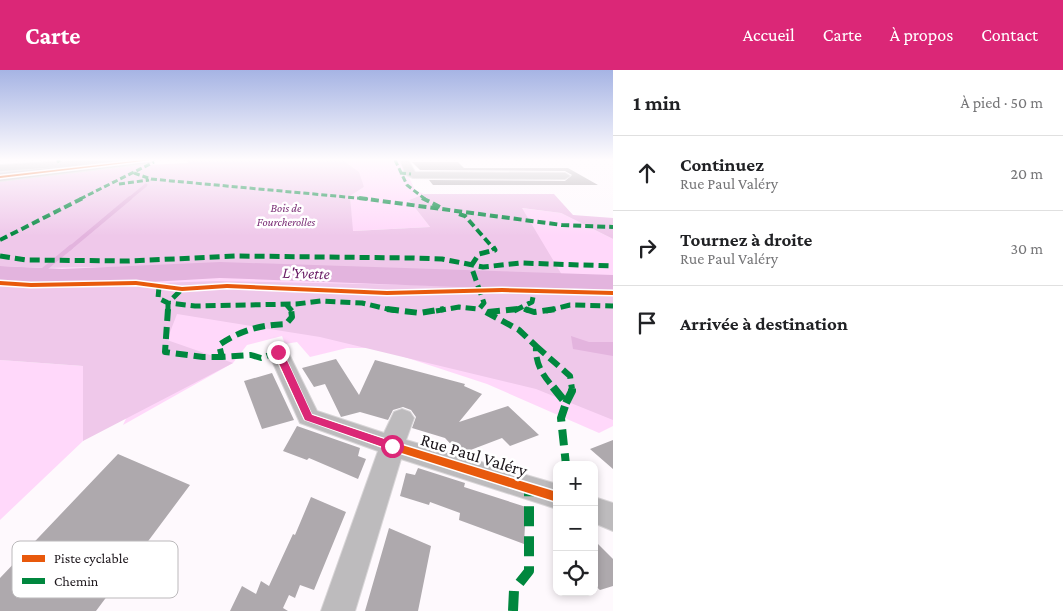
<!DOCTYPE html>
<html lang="fr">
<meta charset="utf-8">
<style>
body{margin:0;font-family:"Crimson Pro",serif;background:#f2f2f2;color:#202124}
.controls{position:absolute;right:15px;bottom:15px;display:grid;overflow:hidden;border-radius:10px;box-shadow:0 2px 8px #0003}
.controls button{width:45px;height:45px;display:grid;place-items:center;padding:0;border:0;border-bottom:1px solid #e0e0e0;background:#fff;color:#202124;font:25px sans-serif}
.stop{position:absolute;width:15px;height:15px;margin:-11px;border:4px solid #db2777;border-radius:50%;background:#fff}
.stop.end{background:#db2777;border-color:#fff;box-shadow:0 1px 5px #0008}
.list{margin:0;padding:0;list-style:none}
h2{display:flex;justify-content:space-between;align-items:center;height:65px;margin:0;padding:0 20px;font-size:21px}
h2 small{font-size:16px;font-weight:400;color:#757577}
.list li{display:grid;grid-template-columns:32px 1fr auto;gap:15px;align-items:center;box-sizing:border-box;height:75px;padding:0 20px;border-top:1px solid #e0e0e0}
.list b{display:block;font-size:19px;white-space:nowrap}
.list p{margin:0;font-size:16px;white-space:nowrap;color:#757577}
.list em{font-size:16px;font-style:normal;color:#757577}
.icon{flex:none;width:28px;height:28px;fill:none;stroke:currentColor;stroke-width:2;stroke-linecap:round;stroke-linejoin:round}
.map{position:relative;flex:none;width:613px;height:541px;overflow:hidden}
header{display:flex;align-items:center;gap:30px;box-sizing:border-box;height:70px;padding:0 25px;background:#db2777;color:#fff}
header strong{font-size:24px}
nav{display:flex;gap:28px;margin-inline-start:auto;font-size:18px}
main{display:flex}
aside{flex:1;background:#fff}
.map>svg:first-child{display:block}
.green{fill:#ffd8fa}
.forest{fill:#efc8ea}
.water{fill:#e3b4de}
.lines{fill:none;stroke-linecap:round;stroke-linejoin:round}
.stream-far2{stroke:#e3b4de;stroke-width:3}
.stream-far1{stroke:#e3b4de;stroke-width:4}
.stream{stroke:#e3b4de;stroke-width:4.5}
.river{fill:#e3b4de;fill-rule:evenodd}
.building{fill:#aea9ad}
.minor-casing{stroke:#d9d6d8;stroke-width:2}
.major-casing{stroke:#d9d6d8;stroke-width:2}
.minor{fill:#bdbbbd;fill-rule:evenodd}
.major{fill:#c1bdc1;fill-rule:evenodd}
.quiet-far5{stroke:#00873e;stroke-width:3;stroke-dasharray:6 3;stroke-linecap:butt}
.quiet-far4{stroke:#00873e;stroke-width:4;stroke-dasharray:8 4;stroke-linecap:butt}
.quiet-far3{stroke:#00873e;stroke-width:5;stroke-dasharray:10 5;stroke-linecap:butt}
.quiet-far2{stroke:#00873e;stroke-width:6;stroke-dasharray:12 6;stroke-linecap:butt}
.quiet-far1{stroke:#00873e;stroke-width:8;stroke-dasharray:16 8;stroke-linecap:butt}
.quiet{stroke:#00873e;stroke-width:10;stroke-dasharray:20 10;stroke-linecap:butt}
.cycleway-casing{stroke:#fff;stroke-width:3}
.cycleway{fill:#e8590c;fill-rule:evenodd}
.route{fill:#db2777}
.labels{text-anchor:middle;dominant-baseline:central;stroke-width:5;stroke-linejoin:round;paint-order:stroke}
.far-park-label{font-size:12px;font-style:italic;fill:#7a2e75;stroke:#fff}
.water-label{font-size:16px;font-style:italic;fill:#6a1e66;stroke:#fff}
.near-street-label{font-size:18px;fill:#1c161b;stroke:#fff}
.key{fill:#fff;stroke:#bbb9bb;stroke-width:1}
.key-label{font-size:14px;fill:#1c161b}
</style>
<header>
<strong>Carte</strong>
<nav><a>Accueil</a><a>Carte</a><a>À propos</a><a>Contact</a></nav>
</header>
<main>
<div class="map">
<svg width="613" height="541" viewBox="0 0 613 541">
<rect width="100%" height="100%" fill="#fef9fd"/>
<path class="green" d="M 343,90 L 401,90 L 415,120 L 424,124 L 409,130 L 430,157 L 352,161 L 350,126 L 364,117 L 353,97 Z
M 521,138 L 561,143 L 613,169 L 613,356 L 599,363 L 487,314 L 377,278 L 347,278 L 310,287 L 297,272 L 285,274 L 282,266 L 247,275 L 233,293 L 123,355 L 176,244 L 0,212 L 29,213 L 0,212 L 0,196 L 43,198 L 177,196 L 564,210 Z
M 0,290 L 83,296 L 83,371 L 0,450 Z"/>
<path class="forest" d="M 186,90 L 343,90 L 359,102 L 364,117 L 350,126 L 353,161 L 430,157 L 409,130 L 424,124 L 554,124 L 573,145 L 613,148 L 613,169 L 561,143 L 522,138 L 565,210 L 177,196 L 43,198 L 0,196 L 0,110 L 143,93 L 145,95 L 188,93 Z
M 217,211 L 613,219 L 613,350 L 536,319 L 320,267 L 177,244 L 167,270 L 233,293 L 83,371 L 83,296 L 0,290 L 0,212 L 100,215 Z"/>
<path class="water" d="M 571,266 L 589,272 L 613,272 L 613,286 L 573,279 Z"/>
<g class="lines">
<path class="stream-far2" d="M 129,129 L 146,115"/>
<path class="stream-far1" d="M 69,179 L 130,128"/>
<path class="stream" d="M 36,206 L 71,177"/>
<path class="river" d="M 220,192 L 613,205 L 613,223 L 220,208 L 62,217 L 0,212 L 0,196 L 62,199 Z"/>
</g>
<path class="building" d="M 412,92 L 458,92 L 464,98 L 568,98 L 598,115 L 433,115 L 429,110 L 565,111 L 572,105 L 565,101 L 420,100 Z
M 336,289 L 359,325 L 375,290 L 465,314 L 464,316 L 482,324 L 459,352 L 508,336 L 539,365 L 510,376 L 502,368 L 460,384 L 445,368 L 412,358 L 416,347 L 411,340 L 403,337 L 393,340 L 388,350 L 360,342 L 341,347 L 325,314 L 314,317 L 302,298 Z
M 272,303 L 294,350 L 262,359 L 244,311 Z
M 297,356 L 360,378 L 358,386 L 366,389 L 358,409 L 309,388 L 307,390 L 283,381 Z
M 613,370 L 613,399 L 590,379 Z
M 118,384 L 190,415 L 96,541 L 0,541 L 0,508 Z
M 418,398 L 465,413 L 464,417 L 526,437 L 524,474 L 459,450 L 460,443 L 430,432 L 429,435 L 400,426 L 406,403 L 415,405 Z
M 311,427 L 346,442 L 314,520 L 300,515 L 295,528 L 289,525 L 283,538 L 288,541 L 230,541 L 242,516 L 256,524 L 261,511 L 269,516 L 293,464 L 295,465 Z
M 389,458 L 431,476 L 418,541 L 365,541 Z
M 594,470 L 613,489 L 613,516 L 600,520 L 594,515 Z"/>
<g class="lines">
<defs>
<path id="minor" d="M 85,90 L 125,90 L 121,93 L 0,101 L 0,95 Z
M 400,90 L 408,90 L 415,102 L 565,103 L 570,106 L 565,109 L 413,108 L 406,105 Z
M 278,276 L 285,278 L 288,282 L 317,341 L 384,363 L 394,342 L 402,339 L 410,342 L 414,348 L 406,370 L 557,414 L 557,439 L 401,389 L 355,541 L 321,541 L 378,381 L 300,353 L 268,282 L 271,278 Z
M 594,427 L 613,433 L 613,461 L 594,453 Z"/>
<path id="major" d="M 123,90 L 155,90 L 150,93 L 0,111 L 0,103 Z"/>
</defs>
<use href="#minor" class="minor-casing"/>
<use href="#major" class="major-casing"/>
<use href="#minor" class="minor"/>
<use href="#major" class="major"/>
<path class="quiet-far5" d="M 395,90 L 407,115 L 425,129
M 57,92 L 60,90
M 134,103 L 151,109 L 368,129
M 400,103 L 411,104
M 119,114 L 149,110
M 80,129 L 154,92"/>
<path class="quiet-far4" d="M 359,128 L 562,155 L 613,157
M 422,128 L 440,137
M 459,144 L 465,146 L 494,179
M 0,170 L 83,128"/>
<path class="quiet-far3" d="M 0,186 L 27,190 L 129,191 L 237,186 L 412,188 L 442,189 L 483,197 L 521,193 L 613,196
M 471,196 L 479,184 L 495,180 L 493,177
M 159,217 L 158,228 L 168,233 L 195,236 L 296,234 L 321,231 L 362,233 L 396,241
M 286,234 L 292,241
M 524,239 L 529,241
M 168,241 L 168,233 L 182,219
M 436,241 L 459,237 L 479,239 L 484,233 L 471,196
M 514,241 L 532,232 L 534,222
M 546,241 L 570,235 L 613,236"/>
<path class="quiet-far2" d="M 168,239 L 165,282 L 203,287 L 222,287
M 387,239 L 420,243 L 444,239
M 525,239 L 534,242 L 556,239
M 486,242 L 519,260 L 536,276 C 535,294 543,306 555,319
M 488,242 L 518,239
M 536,276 L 570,306 L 572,319
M 278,282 L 261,288 L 251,285 L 222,287 L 219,275 C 241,260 260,255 286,254 L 292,247 L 291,239"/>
<path class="quiet-far1" d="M 553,317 L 566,333 L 561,348 L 566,395
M 566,333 L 572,321 L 572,317"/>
<path class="quiet" d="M 513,541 L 514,520 L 529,501 L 529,418"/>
<defs>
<path id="cycleway" d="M 143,90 L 152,90 L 0,108 L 0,106 Z
M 0,211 L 31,213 L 136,211 L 182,217 L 227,214 L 387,221 L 502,218 L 613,221 L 613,225 L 502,222 L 387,225 L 227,218 L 182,221 L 136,215 L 31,217 L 0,215 Z
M 275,280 L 278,280 L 282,282 L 311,345 L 392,372 L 557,422 L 557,432 L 392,380 L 305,349 L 274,282 Z"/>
</defs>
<use href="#cycleway" class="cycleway-casing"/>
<use href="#cycleway" class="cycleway"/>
</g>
<linearGradient id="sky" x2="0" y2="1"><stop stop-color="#a6b4e4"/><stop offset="0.54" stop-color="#fffcfe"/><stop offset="1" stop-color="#fffcfe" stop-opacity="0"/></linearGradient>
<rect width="613" height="166" fill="url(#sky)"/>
<path class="route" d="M 278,279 L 283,282 L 312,345 L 396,373 L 397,376 L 396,379 L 392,380 L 305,350 L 274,282 Z"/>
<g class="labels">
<g class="far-park-label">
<text x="286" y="138">Bois de<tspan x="286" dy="14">Fourcherolles</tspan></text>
</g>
<g class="water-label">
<text transform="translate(306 203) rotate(2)">L'Yvette</text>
</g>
<g class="near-street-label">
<text transform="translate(474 385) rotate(17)">Rue Paul Valéry</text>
</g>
</g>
<rect x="12" y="471" width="166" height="57" rx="8" class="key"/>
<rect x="22" y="485" width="23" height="7" fill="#e8590c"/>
<rect x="22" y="508" width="23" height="6" fill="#00873e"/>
<g class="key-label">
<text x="54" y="493">Piste cyclable</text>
<text x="54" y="516">Chemin</text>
</g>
</svg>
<div class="controls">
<button>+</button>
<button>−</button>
<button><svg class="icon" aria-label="locate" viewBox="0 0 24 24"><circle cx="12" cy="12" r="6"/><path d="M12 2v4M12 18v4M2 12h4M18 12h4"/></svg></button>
</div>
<div class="stop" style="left:392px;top:376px"></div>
<div class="stop end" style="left:278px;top:282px"></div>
</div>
<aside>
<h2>1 min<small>À pied · 50 m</small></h2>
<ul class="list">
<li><svg class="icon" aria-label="ahead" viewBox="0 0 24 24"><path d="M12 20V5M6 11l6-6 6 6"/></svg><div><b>Continuez</b><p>Rue Paul Valéry</p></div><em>20 m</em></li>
<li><svg class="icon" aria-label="right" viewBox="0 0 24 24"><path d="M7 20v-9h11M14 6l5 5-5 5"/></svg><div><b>Tournez à droite</b><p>Rue Paul Valéry</p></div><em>30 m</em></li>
<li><svg class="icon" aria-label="arrive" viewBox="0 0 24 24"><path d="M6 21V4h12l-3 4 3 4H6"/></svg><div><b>Arrivée à destination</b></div></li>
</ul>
</aside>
</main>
